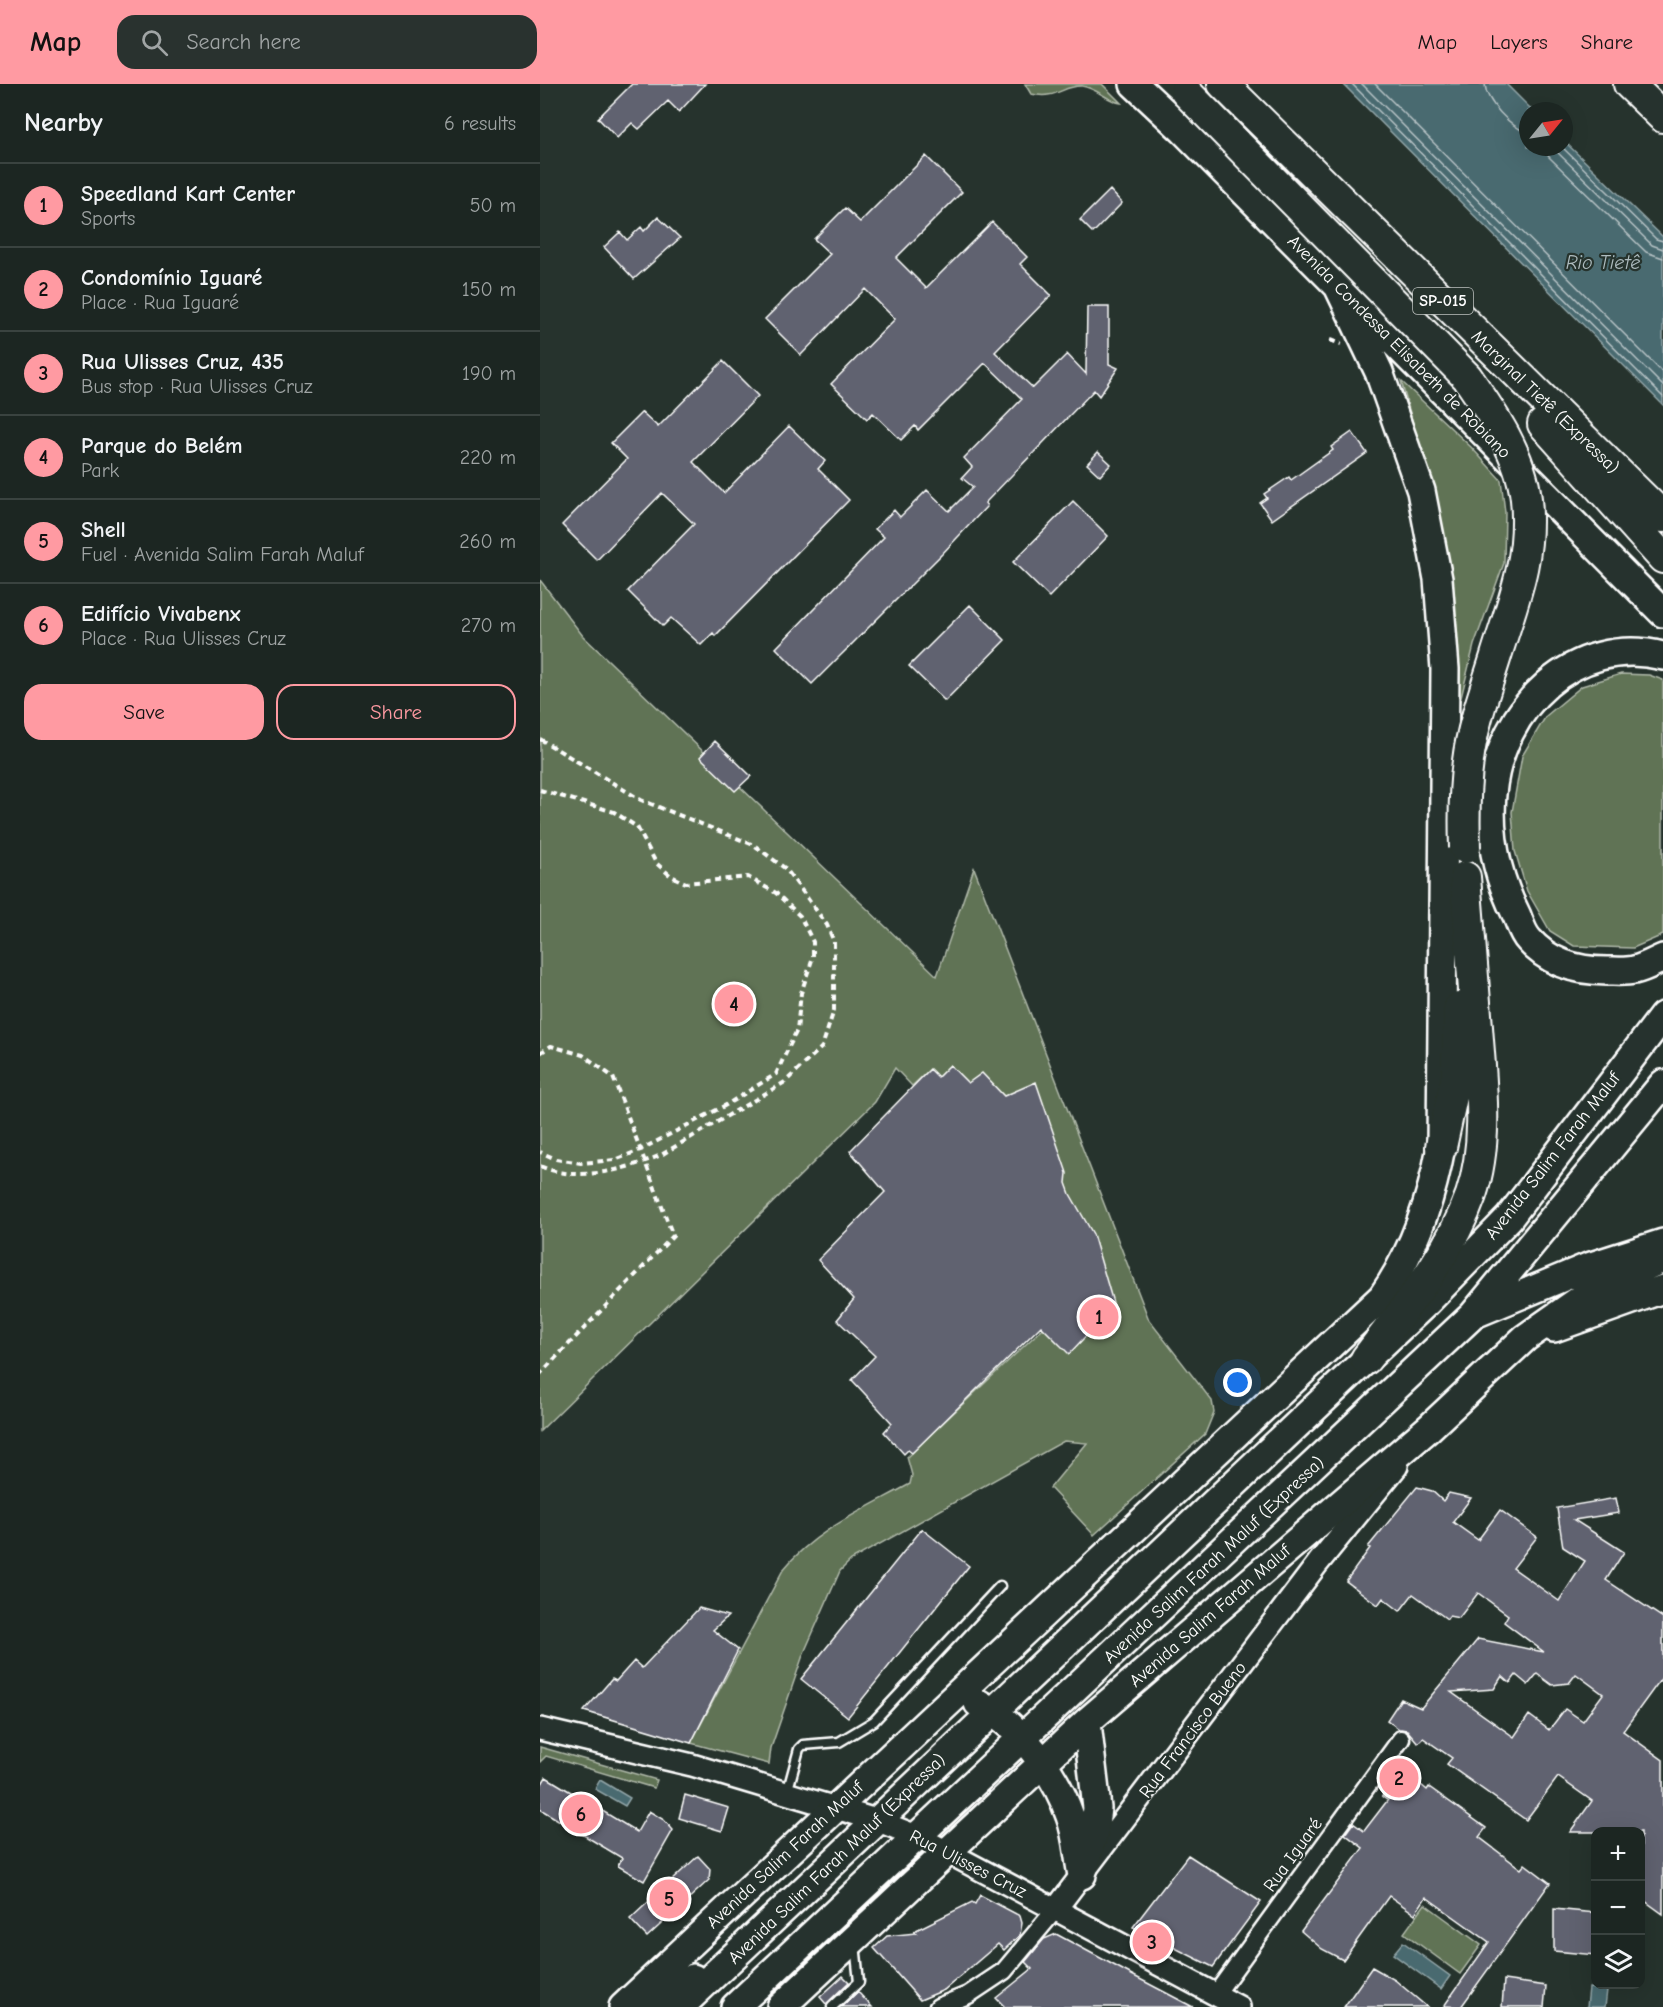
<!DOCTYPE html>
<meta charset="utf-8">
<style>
body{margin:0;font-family:"Comic Neue",sans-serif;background:#29322f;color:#f1f3f6}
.controls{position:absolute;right:18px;bottom:18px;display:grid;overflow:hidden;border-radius:12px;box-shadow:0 6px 24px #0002}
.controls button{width:54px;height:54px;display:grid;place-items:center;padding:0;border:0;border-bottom:2px solid #3a4340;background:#1c2622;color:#f1f3f6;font:30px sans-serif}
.compass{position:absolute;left:979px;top:18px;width:54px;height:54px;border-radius:50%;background:#1c2622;box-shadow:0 6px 24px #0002;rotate:60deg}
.you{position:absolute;left:698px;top:1299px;width:21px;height:21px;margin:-15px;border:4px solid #fff;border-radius:50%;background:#1a73e8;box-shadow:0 0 0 9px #1a73e833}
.badge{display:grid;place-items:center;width:39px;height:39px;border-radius:50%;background:#ff9aa2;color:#111;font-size:20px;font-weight:700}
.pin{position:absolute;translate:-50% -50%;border:3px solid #fff;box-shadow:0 2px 6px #0006}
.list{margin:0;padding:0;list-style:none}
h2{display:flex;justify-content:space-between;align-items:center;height:78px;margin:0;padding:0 24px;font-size:26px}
h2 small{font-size:20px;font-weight:400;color:#a0a5a5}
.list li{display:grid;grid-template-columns:39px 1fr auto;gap:18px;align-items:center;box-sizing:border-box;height:84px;padding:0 24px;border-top:2px solid #3a4340}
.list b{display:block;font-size:22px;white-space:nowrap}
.list p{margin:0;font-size:20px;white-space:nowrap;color:#a0a5a5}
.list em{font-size:20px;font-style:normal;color:#a0a5a5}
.actions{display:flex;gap:12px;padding:18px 24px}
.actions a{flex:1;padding:14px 0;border:2px solid #ff9aa2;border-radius:18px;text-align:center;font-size:21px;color:#ff9aa2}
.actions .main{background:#ff9aa2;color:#111}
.icon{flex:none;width:33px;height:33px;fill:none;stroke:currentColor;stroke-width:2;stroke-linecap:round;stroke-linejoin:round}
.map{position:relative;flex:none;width:1123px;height:1923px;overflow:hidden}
header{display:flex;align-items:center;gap:36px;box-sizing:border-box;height:84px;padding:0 30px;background:#ff9aa2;color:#111}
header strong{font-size:28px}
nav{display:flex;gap:33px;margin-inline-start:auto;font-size:21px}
.search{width:420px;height:54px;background:#29322f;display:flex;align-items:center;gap:15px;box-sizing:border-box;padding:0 21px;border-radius:18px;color:#a0a5a5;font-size:22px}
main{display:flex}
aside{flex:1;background:#1c2622}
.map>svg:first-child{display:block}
.green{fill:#607355;stroke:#b0b9aa;stroke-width:1.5}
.water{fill:#4a6a70;stroke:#92a6a9;stroke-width:1.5}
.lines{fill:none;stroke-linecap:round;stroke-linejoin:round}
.shore{stroke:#b7c3c6;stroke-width:1.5}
.building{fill:#61626f;stroke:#fff;stroke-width:1.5;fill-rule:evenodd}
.service-casing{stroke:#fff;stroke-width:13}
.minor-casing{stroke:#fff;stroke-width:21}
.tertiary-casing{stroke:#fff;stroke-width:26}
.trunk-casing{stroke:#fff;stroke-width:32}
.motorway-casing{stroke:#fff;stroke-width:34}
.path{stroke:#fff;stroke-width:4;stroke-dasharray:6 4.5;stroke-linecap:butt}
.service{stroke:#26332d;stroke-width:8}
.minor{stroke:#26332d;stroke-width:16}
.tertiary{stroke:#26332d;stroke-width:21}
.trunk{stroke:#26332d;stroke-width:27}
.motorway{stroke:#26332d;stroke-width:30}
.motorway-bridge-casing{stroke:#fff;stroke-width:34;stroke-linecap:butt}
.motorway-bridge{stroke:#26332d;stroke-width:30}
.labels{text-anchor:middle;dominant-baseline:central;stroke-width:4.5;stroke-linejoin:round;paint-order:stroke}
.shield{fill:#26332d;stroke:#bec2c0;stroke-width:1.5}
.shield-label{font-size:16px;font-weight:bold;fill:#fff}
.street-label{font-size:18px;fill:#fff;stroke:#26332d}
.water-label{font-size:20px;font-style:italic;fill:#aebcbf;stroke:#26332d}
</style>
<header>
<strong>Map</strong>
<div class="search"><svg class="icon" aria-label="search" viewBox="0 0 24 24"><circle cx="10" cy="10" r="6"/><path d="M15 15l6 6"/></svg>Search here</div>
<nav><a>Map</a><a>Layers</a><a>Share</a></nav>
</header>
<main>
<aside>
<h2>Nearby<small>6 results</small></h2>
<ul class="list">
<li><span class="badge">1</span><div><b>Speedland Kart Center</b><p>Sports</p></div><em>50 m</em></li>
<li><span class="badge">2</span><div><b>Condomínio Iguaré</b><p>Place · Rua Iguaré</p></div><em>150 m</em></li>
<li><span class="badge">3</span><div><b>Rua Ulisses Cruz, 435</b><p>Bus stop · Rua Ulisses Cruz</p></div><em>190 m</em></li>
<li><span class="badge">4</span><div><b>Parque do Belém</b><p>Park</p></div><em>220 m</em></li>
<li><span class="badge">5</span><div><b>Shell</b><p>Fuel · Avenida Salim Farah Maluf</p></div><em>260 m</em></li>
<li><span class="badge">6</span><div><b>Edifício Vivabenx</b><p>Place · Rua Ulisses Cruz</p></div><em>270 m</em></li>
</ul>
<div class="actions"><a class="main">Save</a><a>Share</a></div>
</aside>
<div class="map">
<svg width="1123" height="1923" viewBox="0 0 1123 1923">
<rect width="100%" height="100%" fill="#26332d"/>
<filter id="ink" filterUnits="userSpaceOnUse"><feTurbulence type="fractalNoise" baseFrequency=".0167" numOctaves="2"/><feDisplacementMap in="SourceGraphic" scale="12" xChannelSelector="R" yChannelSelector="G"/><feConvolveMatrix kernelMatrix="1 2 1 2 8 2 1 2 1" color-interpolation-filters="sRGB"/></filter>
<g filter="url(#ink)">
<path class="green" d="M 485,0 L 562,0 L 581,19 C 567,17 557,4 542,2 C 522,1 518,16 491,10 Z
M 861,297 L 931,363 L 961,396 L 965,428 L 964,479 L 934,561 L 915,638 L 899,432 Z
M 0,496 L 43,552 L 397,892 L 434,784 L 609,1236 L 672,1317 L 674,1328 L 665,1350 L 554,1451 L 510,1404 L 547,1359 L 524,1357 L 311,1476 L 300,1487 L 263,1571 L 231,1664 L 229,1680 L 151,1659 L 243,1486 C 275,1446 325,1425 370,1400 L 372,1391 L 367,1373 L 503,1244 L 513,1230 L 462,1035 L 410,981 L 398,993 L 390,985 L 372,1002 L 355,984 L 335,1018 L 0,1347 Z
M 1081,590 L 1109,591 L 1123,596 L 1123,851 L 1093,864 L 1034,862 L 1010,847 L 987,807 L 975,767 L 972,728 L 982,672 L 1006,632 L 1042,602 Z
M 0,1663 L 117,1696 L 114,1704 L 6,1672 L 0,1678 Z
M 885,1820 L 941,1861 L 920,1890 L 864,1849 Z"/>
<path class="water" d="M 803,0 L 966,0 L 993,27 L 988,27 L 988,63 L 1024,63 L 1024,57 L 1123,153 L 1123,321 Z
M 60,1696 L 90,1714 L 85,1722 L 55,1705 Z
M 863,1858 L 910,1892 L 901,1905 L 853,1870 Z
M 1049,1904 L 1067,1906 L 1065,1923 L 1047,1923 Z"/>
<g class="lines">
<path class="shore" d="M 812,0 L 1123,313
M 822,0 L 1123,302
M 835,0 L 1123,289
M 945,0 C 946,18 971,43 988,49
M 1003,63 L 1009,73 L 1106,168 L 1123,174
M 1012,63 L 1112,161 L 1123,165
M 1022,63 L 1116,155 L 1123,157"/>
</g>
<path class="building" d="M 92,0 L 165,0 L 139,28 L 128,17 L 99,45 L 92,39 L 77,54 L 58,34 Z
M 386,72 L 422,108 L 356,174 L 386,204 L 452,138 L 487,173 L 480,180 L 511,211 L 455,268 L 493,304 L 527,270 L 546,290 L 547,223 L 569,223 L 569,280 L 578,284 L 559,312 L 554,306 L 445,419 L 447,422 L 402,470 L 272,600 L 236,564 L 344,453 L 335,445 L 354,426 L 360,433 L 387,406 L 409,427 L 433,403 L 422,394 L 432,383 L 424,374 L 482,315 L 445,279 L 378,346 L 375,342 L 361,356 L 333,329 L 327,335 L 291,300 L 355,235 L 325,205 L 261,271 L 225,235 L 290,170 L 274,155 L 305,124 L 320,138 Z
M 570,106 L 582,119 L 553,149 L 540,136 Z
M 118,133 L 140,154 L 94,195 L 64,163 L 80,148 L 87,156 L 101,143 L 104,147 Z
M 183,277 L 218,312 L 153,378 L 184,409 L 249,342 L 285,377 L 278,385 L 309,416 L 175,552 L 173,549 L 161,561 L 131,534 L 123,542 L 88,507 L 154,440 L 122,409 L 57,476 L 22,441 L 87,375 L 71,359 L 102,328 L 118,343 Z
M 812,348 L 827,369 L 732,436 L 720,419 L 727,414 L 724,410 L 749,393 L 751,396 L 793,366 L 791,363 Z
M 558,368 L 571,380 L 560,392 L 547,380 Z
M 533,417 L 568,452 L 509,513 L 473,478 Z
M 430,521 L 465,556 L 405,617 L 369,582 Z
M 175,657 L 211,692 L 195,707 L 160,673 Z
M 410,981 L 428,999 L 442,989 L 464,1012 L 496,998 L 527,1089 L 526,1099 L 530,1110 L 553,1150 L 574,1222 L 529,1270 L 501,1242 L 372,1369 L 368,1366 L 364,1370 L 344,1348 L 352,1339 L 312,1296 L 335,1272 L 297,1236 L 314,1215 L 278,1176 L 345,1108 L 310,1067 L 390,985 L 398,993 Z
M 877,1403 L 892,1407 L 903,1417 L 909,1409 L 931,1414 L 913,1438 L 938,1456 L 960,1426 L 997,1453 L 973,1484 L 1019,1517 L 1045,1477 L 1023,1463 L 1017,1424 L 1076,1414 L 1079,1429 L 1034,1436 L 1084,1468 L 1066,1496 L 1123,1534 L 1123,1592 L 1083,1647 L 1123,1676 L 1123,1830 L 1101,1814 L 1101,1748 L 1030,1748 L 1052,1717 L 1018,1693 L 986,1736 L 907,1680 L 912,1674 L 883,1654 L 878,1659 L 867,1646 L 859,1645 L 847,1636 L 861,1615 L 881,1624 L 938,1555 L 1004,1568 L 964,1538 L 968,1531 L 938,1509 L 919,1534 L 909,1532 L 907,1535 L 873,1510 L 860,1527 L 843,1514 L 838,1521 L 806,1497 L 830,1464 L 828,1463 ZM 997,1590 L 1012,1601 L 1029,1599 L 1036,1590 L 1063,1610 L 1043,1637 L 1025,1625 L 1009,1646 L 989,1631 L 974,1653 L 911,1608 L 954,1605 L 962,1592 L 970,1599 L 976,1591 L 988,1601 Z
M 382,1445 L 429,1482 L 308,1633 L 261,1595 Z
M 159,1524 L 188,1532 L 173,1546 L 198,1566 L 151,1659 L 44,1627 L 72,1595 L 76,1597 L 94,1577 L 102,1584 Z
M 861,1684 L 887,1706 L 889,1703 L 946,1744 L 939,1753 L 981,1785 L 985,1780 L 1010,1799 L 921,1923 L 904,1922 L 949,1858 L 886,1813 L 875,1830 L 849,1812 L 803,1876 L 782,1865 L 761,1847 L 823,1764 L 805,1750 L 813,1739 L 824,1747 L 857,1704 L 850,1698 Z
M 6,1693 L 97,1748 L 109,1727 L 124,1736 L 133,1746 L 104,1797 L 78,1782 L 82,1774 L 0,1725 L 0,1703 Z
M 145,1711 L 189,1724 L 182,1747 L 139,1734 Z
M 648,1771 L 721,1818 L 673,1883 L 593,1843 Z
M 158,1772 L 170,1785 L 169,1796 L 107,1853 L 90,1835 Z
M 440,1811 L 480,1832 L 482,1839 L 480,1851 L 464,1866 L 458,1860 L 404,1906 L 380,1916 L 334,1864 L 347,1852 L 376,1849 L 374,1847 L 432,1818 L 435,1820 Z
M 1014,1825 L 1056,1829 L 1056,1871 L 1014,1867 Z
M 516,1850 L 592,1891 L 653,1923 L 465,1923 L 456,1914 L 492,1885 L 485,1878 L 504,1855 Z
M 832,1883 L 855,1896 L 887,1923 L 804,1923 Z
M 303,1892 L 309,1898 L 286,1920 L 280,1913 Z
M 964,1896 L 1006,1902 L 1004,1923 L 962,1923 Z
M 318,1908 L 332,1923 L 301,1923 Z"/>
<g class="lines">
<defs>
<path id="service" d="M 247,1709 L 259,1665 L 263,1661 L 299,1658 L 334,1637 L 460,1502
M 292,1923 L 319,1898 L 315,1860"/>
<path id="minor" d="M 676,1910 L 861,1655
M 398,1923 L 428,1911 L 464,1887 L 515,1826"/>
<path id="tertiary" d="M 0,1645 L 152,1681 L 336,1736 L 379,1753 L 699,1923
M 515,1826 L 778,1479 L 857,1382"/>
<path id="trunk" d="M 594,0 L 643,46 L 1123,529
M 1123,572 C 1035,550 960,623 952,710 C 948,754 957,793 977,832 C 980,840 983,850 989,856 C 1009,879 1038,887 1067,887 C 1075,887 1086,888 1094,886 C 1104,884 1114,878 1123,874
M 937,1229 L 1048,1183 L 1123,1159
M 1014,1244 L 1123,1205
M 438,1619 C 479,1641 515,1688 530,1732 C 537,1750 538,1772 542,1791
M 543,1787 L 554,1750 L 557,1724 L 547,1639
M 83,1923 L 842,1213 C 874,1168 891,1117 901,1063 L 905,585 L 898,495 L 881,407 L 839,288 L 798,202
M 114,1923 L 153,1894
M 140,1923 L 887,1218 L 969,1134 L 1123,932
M 195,1923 L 933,1231 L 1123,1000
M 241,1923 L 550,1635 L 889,1344 L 985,1254 L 1055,1205 L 1123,1175"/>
<path id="motorway" d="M 683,0 L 1123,433
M 1089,0 L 1123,33
M 1003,340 L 1123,474
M 901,1063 L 916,994 L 919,924
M 826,1275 C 865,1223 909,1173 931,1111 C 949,1058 941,998 937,943 C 933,893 929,843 925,793"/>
</defs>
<use href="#service" class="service-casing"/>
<use href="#minor" class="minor-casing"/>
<use href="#tertiary" class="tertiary-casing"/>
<use href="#trunk" class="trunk-casing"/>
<use href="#motorway" class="motorway-casing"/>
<path class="path" d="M 790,256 L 801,260
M 0,655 L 101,716 L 214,761 L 246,785 L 287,841 L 294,858 L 294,926 L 282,963 L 245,998 L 121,1071 C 85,1086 38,1099 0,1082
M 0,706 L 74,728 L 97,743 L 116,779 L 131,792 L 146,799 L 208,793 L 236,809 L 260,832 L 273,858 L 273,873 L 261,909 L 257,946 L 236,990 L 186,1021 L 100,1066 L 75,1076 L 41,1079 L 16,1075 L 0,1068
M 0,969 L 11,962 L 43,971 L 73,993 L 133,1152 L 0,1290
M 842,1711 L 846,1714 L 854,1704"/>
<use href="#service" class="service"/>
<use href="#minor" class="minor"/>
<use href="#tertiary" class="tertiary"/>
<use href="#trunk" class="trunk"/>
<use href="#motorway" class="motorway"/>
<defs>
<path id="motorway-bridge" d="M 646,8 L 927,293 C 952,329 981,370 986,415 C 992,476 972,519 955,575 C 945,607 932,643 928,677 C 924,706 924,734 925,764"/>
</defs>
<use href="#motorway-bridge" class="motorway-bridge-casing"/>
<use href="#motorway-bridge" class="motorway-bridge"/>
</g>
</g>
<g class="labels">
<rect class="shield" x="873" y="204" width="60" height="26" rx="4.5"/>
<g class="shield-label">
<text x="903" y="217">SP-015</text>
</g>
<g class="street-label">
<text transform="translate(859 263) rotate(45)">Avenida Condessa Elisabeth de Robiano</text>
<text transform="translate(1005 318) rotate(44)">Marginal Tietê (Expressa)</text>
<text transform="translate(1013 1072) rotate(-52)">Avenida Salim Farah Maluf</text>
<text transform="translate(674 1476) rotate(-43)">Avenida Salim Farah Maluf (Expressa)</text>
<text transform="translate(670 1532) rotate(-41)">Avenida Salim Farah Maluf</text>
<text transform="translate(653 1646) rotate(-53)">Rua Francisco Bueno</text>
<text transform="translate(245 1771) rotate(-43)">Avenida Salim Farah Maluf</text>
<text transform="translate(753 1771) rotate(-54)">Rua Iguaré</text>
<text transform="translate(297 1775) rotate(-44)">Avenida Salim Farah Maluf (Expressa)</text>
<text transform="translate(428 1780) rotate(27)">Rua Ulisses Cruz</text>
</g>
<g class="water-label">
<text x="1063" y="178">Rio Tietê</text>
</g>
</g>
</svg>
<div class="controls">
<button>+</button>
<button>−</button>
<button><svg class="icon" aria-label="layers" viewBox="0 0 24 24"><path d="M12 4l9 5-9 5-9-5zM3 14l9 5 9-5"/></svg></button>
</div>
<svg class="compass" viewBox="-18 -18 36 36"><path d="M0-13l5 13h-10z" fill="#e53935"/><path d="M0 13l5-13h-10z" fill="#a0a5a5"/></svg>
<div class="you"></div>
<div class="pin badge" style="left:559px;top:1233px">1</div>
<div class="pin badge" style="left:859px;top:1694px">2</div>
<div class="pin badge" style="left:612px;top:1858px">3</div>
<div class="pin badge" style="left:194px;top:920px">4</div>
<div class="pin badge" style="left:129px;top:1815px">5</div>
<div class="pin badge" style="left:41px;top:1730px">6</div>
</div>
</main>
